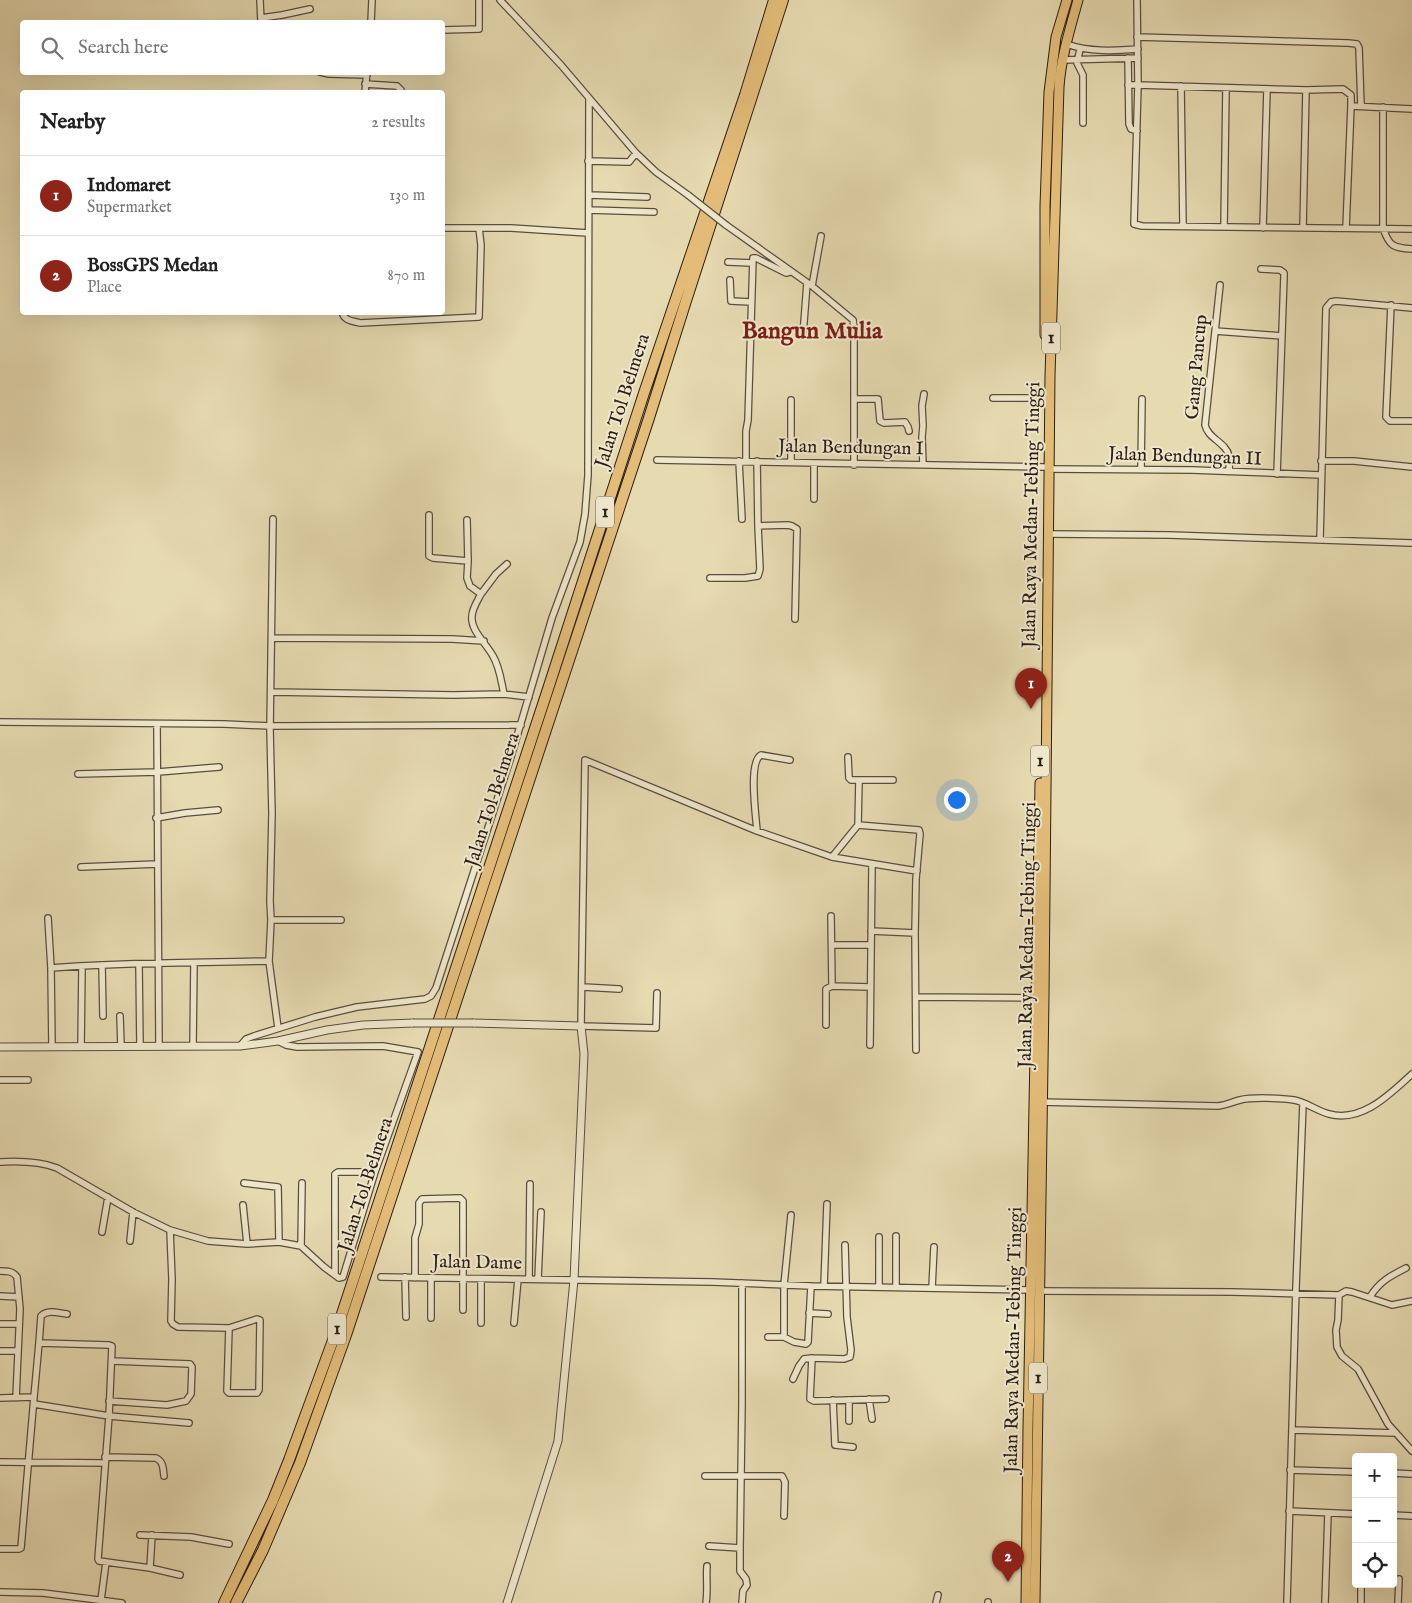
<!DOCTYPE html>
<meta charset="utf-8">
<style>
body{margin:0;font-family:"IM FELL English",serif;background:#f6f6f6;color:#222}
.controls{position:absolute;right:15px;bottom:15px;display:grid;overflow:hidden;border-radius:5px;box-shadow:0 5px 20px #0002}
.controls button{width:45px;height:45px;display:grid;place-items:center;padding:0;border:0;border-bottom:1px solid #e0e0e0;background:#fff;color:#222;font:25px sans-serif}
.you{position:absolute;left:956px;top:799px;width:18px;height:18px;margin:-12px;border:4px solid #fff;border-radius:50%;background:#1a73e8;box-shadow:0 0 0 8px #1a73e833}
.badge{display:grid;place-items:center;width:32px;height:32px;border-radius:50%;background:#8f2418;color:#fff;font-size:16px;font-weight:700}
.pin{position:absolute;translate:-50% -41px;filter:drop-shadow(0 1px 2px #0008)}
.pin::after{content:'';position:absolute;top:26px;width:18px;height:15px;background:inherit;clip-path:polygon(0 0,100% 0,50% 100%)}
.list{margin:0;padding:0;list-style:none}
h2{display:flex;justify-content:space-between;align-items:center;height:65px;margin:0;padding:0 20px;font-size:21px}
h2 small{font-size:16px;font-weight:400;color:#767676}
.list li{display:grid;grid-template-columns:32px 1fr auto;gap:15px;align-items:center;box-sizing:border-box;height:80px;padding:0 20px;border-top:1px solid #e0e0e0}
.list b{display:block;font-size:19px;white-space:nowrap}
.list p{margin:0;font-size:16px;white-space:nowrap;color:#767676}
.list em{font-size:16px;font-style:normal;color:#767676}
.icon{flex:none;width:28px;height:28px;fill:none;stroke:currentColor;stroke-width:2;stroke-linecap:round;stroke-linejoin:round}
.map{position:relative;flex:none;width:1412px;height:1603px;overflow:hidden}
.search{position:absolute;background:#fff;box-shadow:0 5px 20px #0002;left:20px;top:20px;width:425px;height:55px;display:flex;align-items:center;gap:12px;box-sizing:border-box;padding:0 18px;border-radius:5px;color:#767676;font-size:19px}
.panel{position:absolute;background:#fff;box-shadow:0 5px 20px #0002;left:20px;top:90px;width:425px;height:225px;border-radius:5px}
.map>svg:first-child{display:block}
.lines{fill:none;stroke-linecap:round;stroke-linejoin:round}
.minor-casing{stroke:#5a4d3e;stroke-width:8}
.tertiary-casing{stroke:#5a4d3e;stroke-width:9}
.trunk-casing{stroke:#2b1e17;stroke-width:11}
.motorway-casing{stroke:#2b1e17;stroke-width:12}
.minor{stroke:#efe7cc;stroke-width:5.5}
.tertiary{stroke:#efe7cc;stroke-width:7}
.trunk{stroke:#e3bd78;stroke-width:9}
.motorway{stroke:#e3bd78;stroke-width:10}
.minor-bridge-casing{stroke:#5a4d3e;stroke-width:8;stroke-linecap:butt}
.tertiary-bridge-casing{stroke:#5a4d3e;stroke-width:9;stroke-linecap:butt}
.minor-bridge{stroke:#efe7cc;stroke-width:5.5}
.tertiary-bridge{stroke:#efe7cc;stroke-width:7}
.labels{text-anchor:middle;dominant-baseline:central;stroke-width:4;stroke-linejoin:round;paint-order:stroke}
.shield{fill:#efe7cc;stroke:#665a4d;stroke-width:1}
.shield-label{font-size:18px;font-weight:bold;fill:#2b1e17}
.street-label{font-size:19px;fill:#2b1e17;stroke:#efe7cc}
.district-label{font-size:24px;font-weight:bold;fill:#7a1f14;stroke:#efe7cc}
</style>
<div class="map">
<svg width="1412" height="1603" viewBox="0 0 1412 1603">
<rect width="100%" height="100%" fill="#e6dab1"/>
<filter id="stains"><feTurbulence type="fractalNoise" baseFrequency=".004" numOctaves="4"/><feColorMatrix values="0 0 0 0 .2 0 0 0 0 .09 0 0 0 0 .02 0 0 0 .5 -.17"/></filter>
<radialGradient id="worn" r=".72"><stop offset=".6" stop-color="#630" stop-opacity="0"/><stop offset="1" stop-color="#630" stop-opacity=".3"/></radialGradient>
<g class="lines">
<defs>
<path id="minor" d="M 260,0 L 261,22
M 500,0 L 561,65 L 636,153 L 656,172 L 688,195
M 261,18 L 282,15 L 310,9
M 371,22 L 372,0
M 442,30 L 479,29 L 479,0
M 1137,37 L 1348,43 L 1357,44 L 1359,48 L 1361,106
M 1066,44 C 1090,52 1113,51 1138,49
M 1080,49 L 1077,63 L 1083,75 L 1083,123
M 1128,58 L 1129,124 L 1131,129 L 1137,131
M 1063,60 L 1138,58
M 320,72 L 329,74 L 367,75
M 365,84 L 397,86 L 401,90 L 401,92
M 1128,85 L 1138,85 L 1137,0
M 1181,86 L 1183,226
M 365,92 L 367,72
M 1383,107 L 1383,228 C 1389,246 1393,248 1412,249
M 1412,109 L 1351,106 L 1351,95 L 1343,89 L 1306,90 L 1138,85 L 1134,224 L 1142,226 L 1412,229
M 588,161 L 629,162 L 636,153
M 589,195 L 647,197
M 589,210 L 654,212
M 726,225 L 812,286 L 853,320 L 854,327 L 854,465
M 1224,227 L 1226,88
M 442,228 L 511,228 L 588,233
M 1263,228 L 1267,89
M 1303,228 L 1306,90
M 1346,228 L 1351,106
M 728,262 L 752,263
M 1261,269 L 1280,270 L 1284,273 L 1284,276 L 1277,474
M 730,280 L 731,301 L 751,302
M 1220,285 L 1205,425 C 1208,439 1226,442 1229,456 C 1230,461 1229,467 1229,472
M 812,286 L 821,236
M 1391,305 L 1386,417 L 1390,421 L 1412,421
M 342,312 C 344,321 353,321 360,323 L 479,317 L 481,245 L 479,228
M 1215,331 L 1282,336
M 803,335 L 807,283
M 993,398 L 1045,398
M 854,399 L 878,399 L 880,421 L 884,423 L 905,422 L 908,427 L 909,431
M 791,400 L 791,462
M 657,460 L 1044,467
M 739,461 L 742,519
M 746,461 L 746,431 L 748,420 L 753,258 L 756,258 L 786,273 L 790,272
M 757,461 L 758,526 L 788,525 L 792,526 L 797,529 L 795,619
M 1321,461 L 1354,461 L 1412,467
M 923,465 L 922,437 L 923,426 L 922,406 L 924,394
M 1048,469 L 1192,470 L 1321,475
M 1141,469 L 1142,399
M 814,499 L 814,463
M 429,515 L 429,556 L 433,558 L 468,561
M 273,519 L 270,729 L 272,813 L 270,901 L 271,920 L 269,961 L 278,1028
M 467,520 L 468,561 L 467,578 L 470,586 L 481,594 C 478,600 472,609 472,616 C 470,630 486,643 493,656 C 500,668 501,681 504,694
M 1048,534 L 1169,535 L 1412,543
M 1320,540 L 1326,308 L 1331,302 L 1336,301 L 1412,308
M 710,578 L 745,578 L 758,576 L 760,569 L 758,526
M 481,594 L 496,574 L 507,564
M 272,638 L 452,639 L 484,641
M 271,692 L 454,695 L 504,694 L 529,697
M 0,722 L 224,724 L 270,726 L 521,725
M 157,724 L 159,1046
M 848,757 L 849,778 L 851,780 L 859,780 L 858,825
M 78,774 L 158,772 L 219,767
M 859,780 L 893,780
M 156,818 L 185,813 L 218,810
M 757,831 C 756,816 748,762 761,755 L 790,760
M 832,857 L 858,825 L 919,830 L 920,834 L 916,879 L 915,933
M 81,867 L 157,864
M 831,916 L 832,986
M 48,918 L 51,968
M 271,920 L 341,920
M 871,931 L 915,933 L 916,1050
M 832,945 L 871,945
M 139,964 L 140,1046
M 102,965 L 103,1016
M 583,987 L 619,989
M 657,993 L 656,1028 L 581,1026 L 585,760 L 757,831 L 832,857 L 917,871
M 916,997 L 1037,998
M 120,1016 L 121,1046
M 826,1025 L 826,989 L 832,986 L 870,987
M 870,1045 L 872,865
M 193,1046 L 194,963
M 240,1046 L 246,1039 L 254,1036 L 315,1017 L 357,1007 L 425,999 L 431,996 L 436,988 L 510,760 L 552,618 L 580,542 L 585,514 L 588,475 L 589,99
M 52,1047 L 51,968 C 124,962 196,963 269,961
M 81,1047 L 82,966
M 0,1080 L 28,1080
M 1039,1102 L 1218,1106 C 1226,1105 1232,1102 1240,1100 C 1251,1097 1282,1098 1294,1100 C 1306,1102 1317,1111 1329,1114 C 1362,1123 1390,1094 1412,1074
M 0,1162 C 19,1161 39,1161 57,1168 L 133,1212 L 170,1230 L 172,1279 L 171,1321 L 173,1324 L 178,1327 L 229,1328 L 227,1391 L 229,1393 L 257,1393 L 259,1390 L 260,1320 L 257,1319 L 229,1328
M 244,1183 L 278,1187 L 279,1242
M 243,1205 L 247,1244
M 791,1215 L 784,1285 L 784,1337 L 794,1342 L 806,1344 L 808,1342 L 811,1286
M 170,1230 L 208,1241 L 247,1244 L 279,1242 L 301,1246 L 324,1267 L 339,1278 L 343,1277 L 375,1172 L 418,1052 L 383,1046 L 297,1047 L 286,1045 L 278,1041
M 102,1232 L 108,1197
M 130,1241 L 133,1212
M 845,1245 L 847,1317 L 851,1350 L 850,1357 L 844,1359 L 812,1358 L 810,1399 L 814,1401 L 886,1399
M 301,1246 L 302,1183
M 0,1271 C 7,1271 13,1271 17,1277 L 20,1309 L 16,1398
M 335,1274 L 335,1174 L 338,1172 L 375,1172
M 381,1277 L 712,1282 L 811,1286 L 1031,1290
M 405,1277 L 406,1317
M 415,1278 L 415,1238 L 419,1224 L 419,1203 L 422,1199 L 460,1198 L 463,1201 L 463,1310
M 431,1278 L 431,1318
M 529,1279 L 530,1184
M 538,1279 L 541,1212
M 824,1286 L 827,1204
M 879,1287 L 879,1237
M 896,1287 L 896,1236
M 932,1288 L 934,1247
M 1039,1291 L 1232,1292 L 1339,1295 L 1338,1320 L 1336,1330 L 1337,1347 L 1342,1356 L 1358,1369 L 1388,1424 L 1412,1451
M 1339,1295 L 1346,1291 L 1352,1292 L 1392,1305 L 1412,1301
M 0,1296 L 19,1297
M 1370,1297 C 1379,1282 1390,1276 1406,1268
M 809,1313 L 828,1314
M 481,1323 L 481,1279
M 514,1323 L 518,1279
M 0,1324 L 19,1324
M 768,1337 L 784,1337
M 39,1343 L 41,1316 C 48,1309 58,1313 67,1314
M 0,1351 L 18,1351
M 793,1379 L 799,1366 L 804,1359 L 812,1358
M 0,1398 L 34,1397 L 39,1343 L 109,1345 L 112,1346 L 109,1416 L 98,1559 L 99,1561 L 150,1568 L 180,1575
M 869,1399 L 872,1419
M 833,1400 L 835,1445 L 853,1447
M 109,1401 L 167,1405 L 186,1401 L 191,1394 L 192,1367 L 190,1364 L 112,1361
M 34,1404 L 109,1416 L 189,1423
M 849,1421 L 849,1400
M 1292,1430 L 1396,1433
M 105,1457 L 156,1458 C 164,1462 163,1469 164,1476
M 0,1462 L 105,1463
M 1290,1470 L 1356,1472
M 1393,1473 L 1412,1474
M 705,1476 L 782,1476 L 785,1482 L 784,1516
M 1289,1511 L 1356,1514
M 1393,1515 L 1412,1516
M 140,1535 L 191,1537 L 229,1544
M 709,1546 L 740,1548
M 0,1549 L 19,1549 L 21,1548 L 34,1397
M 150,1568 L 152,1535
M 0,1592 L 43,1593 L 122,1603
M 101,1600 L 106,1562
M 706,1603 C 708,1590 706,1578 707,1566
M 742,1603 L 743,1591 L 747,1585 L 746,1579 L 740,1571 L 740,1548 L 742,1404 L 742,1283
M 936,1603 L 938,1595
M 988,1603 L 988,1602
M 1287,1603 L 1296,1288 L 1303,1103
M 1325,1603 L 1328,1513
M 1361,1603 L 1361,1584
M 1398,1603 L 1399,1579"/>
<path id="tertiary" d="M 473,1023 L 581,1026 L 584,1054 L 574,1280 L 558,1441 L 507,1603
M 0,1047 L 240,1046 L 278,1041 L 327,1030 L 363,1025 L 413,1023"/>
<path id="trunk" d="M 1045,335 L 1045,206 L 1049,92 L 1056,37 L 1067,0
M 1026,1603 L 1028,1428 L 1040,783
M 1035,1603 L 1044,996 L 1050,376 L 1059,87 C 1061,58 1070,29 1078,0"/>
<path id="motorway" d="M 224,1603 L 273,1500 L 289,1460 L 336,1332 L 547,692 L 644,393 L 745,95 L 774,0
M 236,1603 L 263,1550 L 300,1463 L 346,1335 L 648,421 L 685,304 L 783,0"/>
</defs>
<use href="#minor" class="minor-casing"/>
<use href="#tertiary" class="tertiary-casing"/>
<use href="#trunk" class="trunk-casing"/>
<use href="#motorway" class="motorway-casing"/>
<use href="#minor" class="minor"/>
<use href="#tertiary" class="tertiary"/>
<use href="#trunk" class="trunk"/>
<use href="#motorway" class="motorway"/>
<defs>
<path id="minor-bridge" d="M 688,195 L 726,225"/>
<path id="tertiary-bridge" d="M 413,1023 L 473,1023"/>
</defs>
<use href="#minor-bridge" class="minor-bridge-casing"/>
<use href="#tertiary-bridge" class="tertiary-bridge-casing"/>
<use href="#minor-bridge" class="minor-bridge"/>
<use href="#tertiary-bridge" class="tertiary-bridge"/>
</g>
<g class="labels">
<g class="shield">
<rect x="1042" y="322.5" width="18" height="31" rx="4"/>
<rect x="596" y="496.5" width="18" height="31" rx="4"/>
<rect x="1031" y="745.5" width="18" height="31" rx="4"/>
<rect x="328" y="1313.5" width="18" height="31" rx="4"/>
<rect x="1029" y="1362.5" width="18" height="31" rx="4"/>
</g>
<g class="shield-label">
<text x="1051" y="338">1</text>
<text x="605" y="512">1</text>
<text x="1040" y="761">1</text>
<text x="337" y="1329">1</text>
<text x="1038" y="1378">1</text>
</g>
<g class="street-label">
<text transform="translate(1197 367) rotate(-85)">Gang Pancup</text>
<text transform="translate(623 401) rotate(-72)">Jalan Tol Belmera</text>
<text transform="translate(851 448) rotate(1)">Jalan Bendungan I</text>
<text transform="translate(1185 457) rotate(2)">Jalan Bendungan II</text>
<text transform="translate(1032 515) rotate(-89)">Jalan Raya Medan-Tebing Tinggi</text>
<text transform="translate(493 800) rotate(-72)">Jalan Tol Belmera</text>
<text transform="translate(1028 935) rotate(-89)">Jalan Raya Medan-Tebing Tinggi</text>
<text transform="translate(366 1185) rotate(-72)">Jalan Tol Belmera</text>
<text transform="translate(477 1263) rotate(1)">Jalan Dame</text>
<text transform="translate(1014 1340) rotate(-89)">Jalan Raya Medan-Tebing Tinggi</text>
</g>
<g class="district-label">
<text x="812" y="331">Bangun Mulia</text>
</g>
</g>
<rect width="100%" height="100%" filter="url(#stains)"/>
<rect width="100%" height="100%" fill="url(#worn)"/>
</svg>
<div class="controls">
<button>+</button>
<button>−</button>
<button><svg class="icon" aria-label="locate" viewBox="0 0 24 24"><circle cx="12" cy="12" r="6"/><path d="M12 2v4M12 18v4M2 12h4M18 12h4"/></svg></button>
</div>
<div class="you"></div>
<div class="pin badge" style="left:1031px;top:709px">1</div>
<div class="pin badge" style="left:1008px;top:1582px">2</div>
<div class="search"><svg class="icon" aria-label="search" viewBox="0 0 24 24"><circle cx="10" cy="10" r="6"/><path d="M15 15l6 6"/></svg>Search here</div>
<section class="panel">
<h2>Nearby<small>2 results</small></h2>
<ul class="list">
<li><span class="badge">1</span><div><b>Indomaret</b><p>Supermarket</p></div><em>130 m</em></li>
<li><span class="badge">2</span><div><b>BossGPS Medan</b><p>Place</p></div><em>870 m</em></li>
</ul>
</section>
</div>
